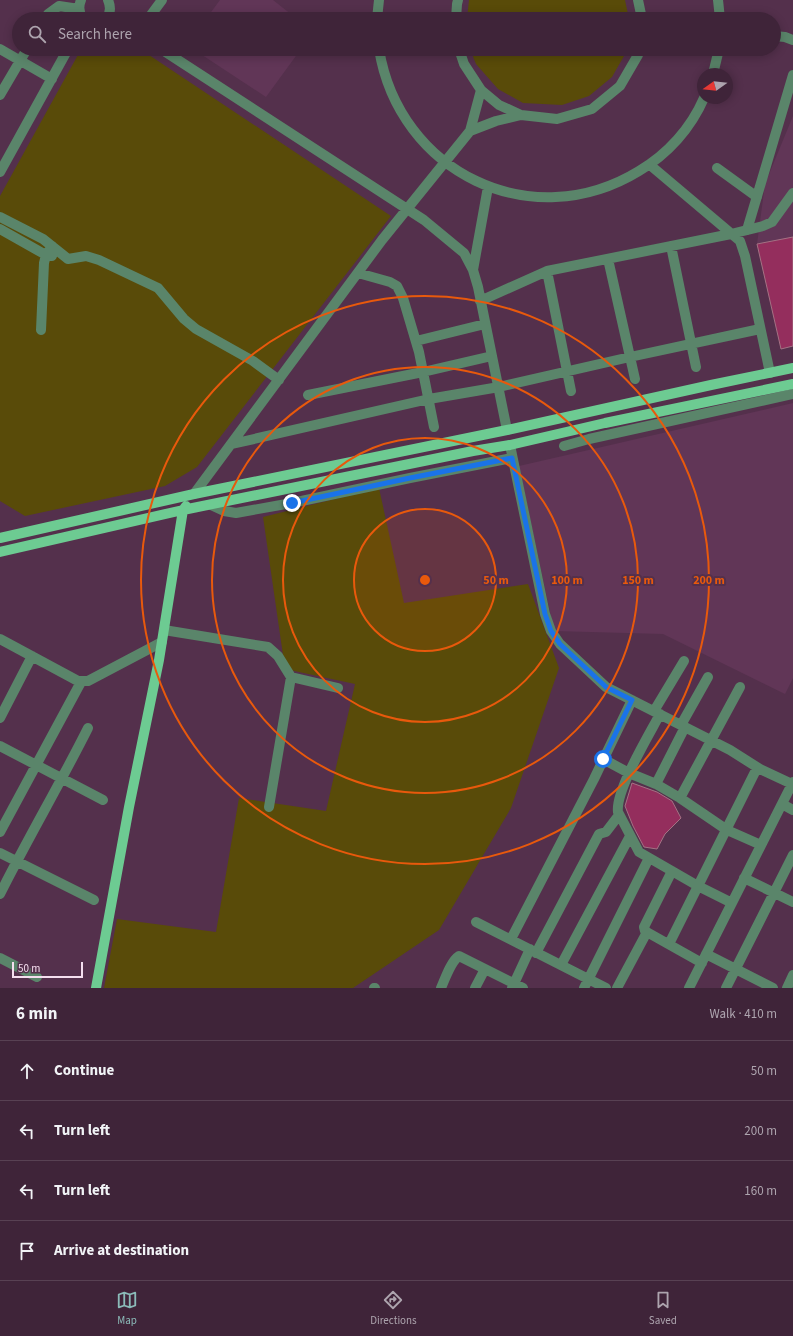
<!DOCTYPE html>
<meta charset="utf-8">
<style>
body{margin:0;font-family:"Source Sans 3",sans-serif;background:#462c41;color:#f1f3f6}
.compass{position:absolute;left:697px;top:68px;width:36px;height:36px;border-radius:50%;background:#3f2439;box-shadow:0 2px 10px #0003;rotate:255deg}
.scale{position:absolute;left:12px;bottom:10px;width:71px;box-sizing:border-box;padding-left:4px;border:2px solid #f5deef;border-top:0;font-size:11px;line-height:14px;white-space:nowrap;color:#f5deef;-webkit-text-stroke:3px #54304c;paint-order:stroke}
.stop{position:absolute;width:12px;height:12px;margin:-9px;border:3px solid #1a73e8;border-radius:50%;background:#fff}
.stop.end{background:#1a73e8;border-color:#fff;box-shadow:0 1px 4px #0008}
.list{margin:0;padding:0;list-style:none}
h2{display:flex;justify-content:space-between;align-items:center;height:52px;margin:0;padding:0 16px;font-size:17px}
h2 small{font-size:13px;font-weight:400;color:#ada4ae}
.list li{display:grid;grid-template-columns:26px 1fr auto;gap:12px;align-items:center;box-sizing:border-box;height:60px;padding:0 16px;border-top:1px solid #584153}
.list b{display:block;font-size:15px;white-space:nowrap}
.list em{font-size:13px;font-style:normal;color:#ada4ae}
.icon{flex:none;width:22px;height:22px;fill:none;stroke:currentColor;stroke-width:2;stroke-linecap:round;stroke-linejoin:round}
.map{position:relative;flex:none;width:793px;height:988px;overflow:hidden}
.search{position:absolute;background:#3f2439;box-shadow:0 2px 10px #0003;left:12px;right:12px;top:12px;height:44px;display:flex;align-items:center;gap:10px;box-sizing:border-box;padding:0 14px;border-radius:22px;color:#ada4ae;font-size:15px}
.sheet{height:292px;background:#3f2439}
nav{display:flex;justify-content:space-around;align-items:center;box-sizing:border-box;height:56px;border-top:1px solid #584153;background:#3f2439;font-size:11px;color:#ada4ae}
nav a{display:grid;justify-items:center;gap:2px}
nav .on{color:#8bbbb9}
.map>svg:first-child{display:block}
.built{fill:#613657}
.green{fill:#594b09}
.building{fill:#942e5d;stroke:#a47284}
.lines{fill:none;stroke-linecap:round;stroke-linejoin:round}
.minor{stroke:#5a856a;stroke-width:10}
.major{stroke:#6dcb92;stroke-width:10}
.route{stroke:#1a73e8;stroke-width:5}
.ring{fill:none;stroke:#e8590c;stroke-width:2}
.centre{fill:#e8590c;stroke:#54304c;stroke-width:2}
.ring-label{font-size:12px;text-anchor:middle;font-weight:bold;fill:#e8590c;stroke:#54304c;stroke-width:4;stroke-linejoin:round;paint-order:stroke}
</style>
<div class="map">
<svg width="793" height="988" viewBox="0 0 793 988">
<rect width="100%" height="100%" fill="#54304c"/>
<path class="built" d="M 220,0 L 273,0 L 297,19 L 206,19 Z
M 193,49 L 301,49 L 266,97 Z
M 793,116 L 793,237 L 757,244 L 765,184 Z
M 793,403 L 793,678 L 785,694 L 663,634 L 554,631 L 519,466 Z"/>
<path class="green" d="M 469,0 L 625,0 L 629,19 L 467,19 Z
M 86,49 L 140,49 L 391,216 L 197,467 L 165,486 L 25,516 L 0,501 L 0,196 L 79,53 Z
M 470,49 L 626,49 L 624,56 L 612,77 L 589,96 L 562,105 L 523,103 L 498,89 L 476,64 Z
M 379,488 L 404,603 L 528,584 L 559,668 L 511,808 L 439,930 L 353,988 L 104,988 L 117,919 L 216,932 L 239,798 L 326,811 L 355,684 L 285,669 L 263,517 Z"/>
<path class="building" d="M 793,237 L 793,346 L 781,349 L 757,244 Z
M 632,783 L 657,792 L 672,801 L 681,818 L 665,834 L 657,849 L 644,847 L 633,826 L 625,806 Z"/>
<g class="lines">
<path class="minor" d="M 81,0 C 78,7 79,13 83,19
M 638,0 L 642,19
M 718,0 L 720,19
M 45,19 L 48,14 L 59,6 L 79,9
M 106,19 C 111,13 111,7 108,0
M 148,19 L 162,0
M 377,19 L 379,0
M 456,19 L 457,4 L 458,0
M 774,36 L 785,37 L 793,40
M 0,49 L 52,79
M 161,49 L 424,220 L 464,253 L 473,270 L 478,287 L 507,430
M 379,49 C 399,172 531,237 639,171 C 668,154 691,128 704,98
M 459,49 L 464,64 L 481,90 L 499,105 L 521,115 L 557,119 L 592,109 L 620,86 L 638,55 L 638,49
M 713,74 L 719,49
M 0,95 L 27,49
M 470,131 L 496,121 L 521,115
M 650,165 L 740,241 L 745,256 L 770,373
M 717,168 L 757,197
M 0,172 L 68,49
M 0,217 L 43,239 L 68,259 L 86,256 L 99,260 L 158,288 L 184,319 L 196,329 L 253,361 L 279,380
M 0,229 L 46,255 L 52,256
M 747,230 L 793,75
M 671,246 L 696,367
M 608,259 L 635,379
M 473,270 L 488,187
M 547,271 L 571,391
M 358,273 L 390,282 L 397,286 L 403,298 L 419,352 L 434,427
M 480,301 L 547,271 L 731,234 L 763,226 L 772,222 L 793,193
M 41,330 L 44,263 L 46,255 L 52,246
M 416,341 L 485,324
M 308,395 L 423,372 L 492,356
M 232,444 L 429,399 L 499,387 L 630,357 L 760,329
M 510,445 L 545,614 L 551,631 L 560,644 L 606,687 L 730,750 L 760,769 L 792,784
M 564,446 L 589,439 L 793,394
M 194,494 L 382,240 L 470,131 L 481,90
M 211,505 L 224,511 L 236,513 L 292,503 L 410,478 L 512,458
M 164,630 L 268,647 L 278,656 L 291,677 L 338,688
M 0,639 L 78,681 L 88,681 L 162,642
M 654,711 L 684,661
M 660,714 C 649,735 615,791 618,812 L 639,852 L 698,886 L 732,903
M 0,718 L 32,656
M 681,725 L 708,677
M 0,746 L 103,800
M 603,759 L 629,773 L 656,784 L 680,798 L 727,830 L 761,845
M 656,784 L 685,727
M 680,798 L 740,687
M 782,804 L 793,810
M 269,807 L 291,677
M 0,832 L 81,682
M 0,853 L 94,900
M 672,871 L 644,927 L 645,931 L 702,963
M 744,878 L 793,902
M 0,894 C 28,838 60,784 88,728
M 476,922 L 606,988
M 511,939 L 594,779 L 632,700
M 669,944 L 757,768
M 536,953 L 599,834 L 606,832 L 619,815
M 706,954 L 773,988
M 0,958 L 37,977
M 561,965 L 630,836
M 374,988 L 375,988
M 441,988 C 445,979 451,961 459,956 L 523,988
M 475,988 L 485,969
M 512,988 L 530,949
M 584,988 L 649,858
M 617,988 L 647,932
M 689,988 L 793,782
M 726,988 L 793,855
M 787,988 L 793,975"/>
<path class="major" d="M 0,538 L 194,494 L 507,430 L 711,385 L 793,368
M 0,552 L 183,510 L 473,451 L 510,445 L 605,423 L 793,384
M 96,988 L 129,807 L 159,660 L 183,510 L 186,506"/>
</g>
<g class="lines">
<path class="route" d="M 292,503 L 410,478 L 512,458 L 545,614 L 551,631 L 560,644 L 606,687 L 632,700 L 603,759"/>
</g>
<circle cx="425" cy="580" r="71" fill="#e8590c" fill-opacity=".12"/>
<g class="ring">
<circle cx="425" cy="580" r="71"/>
<circle cx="425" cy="580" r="142"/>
<circle cx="425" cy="580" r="213"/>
<circle cx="425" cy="580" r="284"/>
</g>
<circle cx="425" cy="580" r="6" class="centre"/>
<g class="ring-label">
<text x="496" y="584">50 m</text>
<text x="567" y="584">100 m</text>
<text x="638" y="584">150 m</text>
<text x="709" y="584">200 m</text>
</g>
</svg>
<svg class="compass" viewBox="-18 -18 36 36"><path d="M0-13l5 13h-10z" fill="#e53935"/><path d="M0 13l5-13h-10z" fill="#ada4ae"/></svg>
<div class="scale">50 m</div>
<div class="stop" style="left:603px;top:759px"></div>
<div class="stop end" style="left:292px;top:503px"></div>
<div class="search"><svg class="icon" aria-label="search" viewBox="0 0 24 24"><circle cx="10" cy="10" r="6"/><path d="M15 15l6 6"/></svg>Search here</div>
</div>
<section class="sheet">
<h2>6 min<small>Walk · 410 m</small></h2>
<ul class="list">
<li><svg class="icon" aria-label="ahead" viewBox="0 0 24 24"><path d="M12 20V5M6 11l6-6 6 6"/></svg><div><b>Continue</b></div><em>50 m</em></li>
<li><svg class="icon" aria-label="left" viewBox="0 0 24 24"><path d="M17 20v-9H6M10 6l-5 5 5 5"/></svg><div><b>Turn left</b></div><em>200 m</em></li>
<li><svg class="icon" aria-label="left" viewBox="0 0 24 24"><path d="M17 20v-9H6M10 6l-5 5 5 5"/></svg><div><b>Turn left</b></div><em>160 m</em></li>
<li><svg class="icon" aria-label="arrive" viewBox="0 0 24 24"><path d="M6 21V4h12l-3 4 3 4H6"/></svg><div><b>Arrive at destination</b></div></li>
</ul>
</section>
<nav>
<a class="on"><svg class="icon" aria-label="map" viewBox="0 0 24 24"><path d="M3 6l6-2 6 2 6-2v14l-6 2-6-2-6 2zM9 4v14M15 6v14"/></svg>Map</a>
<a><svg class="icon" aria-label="directions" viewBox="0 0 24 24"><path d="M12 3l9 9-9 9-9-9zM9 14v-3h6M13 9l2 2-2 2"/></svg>Directions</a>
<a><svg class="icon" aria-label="saved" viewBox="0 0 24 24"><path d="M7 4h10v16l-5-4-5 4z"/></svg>Saved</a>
</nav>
